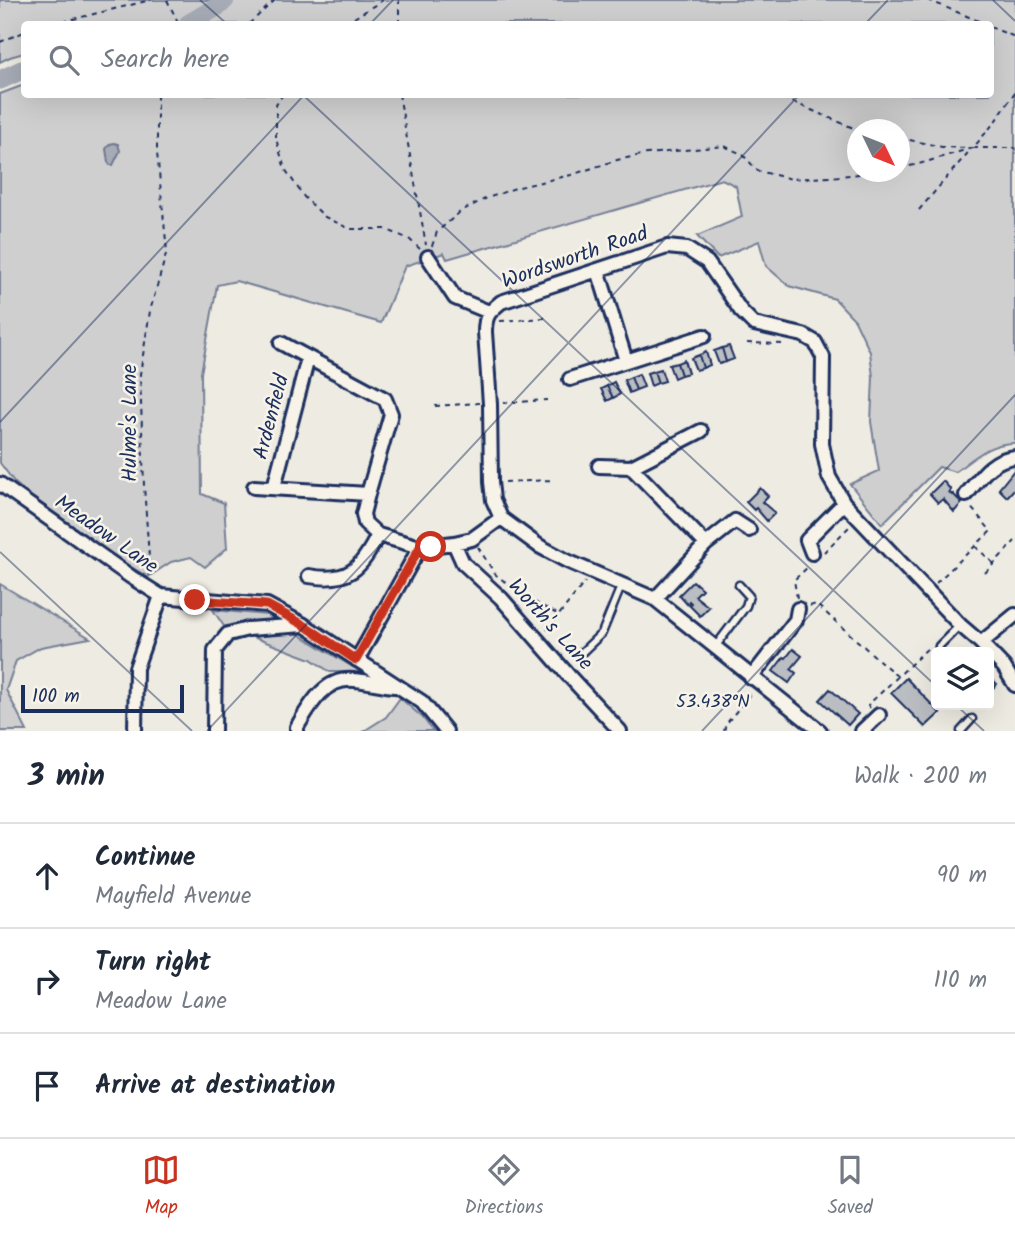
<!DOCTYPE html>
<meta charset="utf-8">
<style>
body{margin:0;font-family:Kalam,sans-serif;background:#f2f2f3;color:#1f2937}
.controls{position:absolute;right:21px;bottom:21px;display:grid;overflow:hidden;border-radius:7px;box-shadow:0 7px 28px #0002}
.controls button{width:63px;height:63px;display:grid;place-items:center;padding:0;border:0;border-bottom:2px solid #e0e1e3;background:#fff;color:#1f2937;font:35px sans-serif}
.compass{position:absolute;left:847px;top:119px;width:63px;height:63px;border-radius:50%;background:#fff;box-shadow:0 7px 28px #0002;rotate:133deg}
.scale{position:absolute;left:21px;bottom:18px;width:163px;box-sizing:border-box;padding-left:7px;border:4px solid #1b2f5e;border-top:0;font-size:19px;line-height:24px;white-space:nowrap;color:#1b2f5e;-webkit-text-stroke:5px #f7f3e8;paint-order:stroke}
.stop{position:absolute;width:21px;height:21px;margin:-16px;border:5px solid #c8321e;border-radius:50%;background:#fff}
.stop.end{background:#c8321e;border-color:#fff;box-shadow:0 2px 7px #0008}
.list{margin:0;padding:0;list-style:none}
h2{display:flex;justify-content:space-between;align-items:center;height:91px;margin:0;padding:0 28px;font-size:30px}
h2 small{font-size:23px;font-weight:400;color:#747a83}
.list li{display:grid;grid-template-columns:46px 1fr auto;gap:21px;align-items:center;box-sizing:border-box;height:105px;padding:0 28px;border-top:2px solid #e0e1e3}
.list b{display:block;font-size:26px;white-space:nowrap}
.list p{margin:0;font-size:23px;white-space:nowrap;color:#747a83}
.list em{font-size:23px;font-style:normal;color:#747a83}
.icon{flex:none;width:38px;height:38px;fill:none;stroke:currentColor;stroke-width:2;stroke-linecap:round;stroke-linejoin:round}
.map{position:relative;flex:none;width:1015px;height:731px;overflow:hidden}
.search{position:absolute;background:#fff;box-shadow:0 7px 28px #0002;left:21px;right:21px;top:21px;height:77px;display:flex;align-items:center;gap:18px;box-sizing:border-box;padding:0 24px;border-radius:7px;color:#747a83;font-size:26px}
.sheet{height:406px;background:#fff}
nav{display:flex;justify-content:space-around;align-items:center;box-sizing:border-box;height:98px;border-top:2px solid #e0e1e3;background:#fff;font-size:19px;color:#747a83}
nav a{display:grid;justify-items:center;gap:4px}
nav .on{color:#c8321e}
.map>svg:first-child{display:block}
.green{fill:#cfcfcf;stroke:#757f96;stroke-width:2;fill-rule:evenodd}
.water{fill:#a6abb5;stroke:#6e7992;stroke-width:2}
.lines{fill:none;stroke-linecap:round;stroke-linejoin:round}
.river{stroke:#a6abb5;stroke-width:19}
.building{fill:#babdc2;stroke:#1b2f5e;stroke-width:2}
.lane-casing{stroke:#1b2f5e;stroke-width:11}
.street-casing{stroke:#1b2f5e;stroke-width:18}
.path{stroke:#1b2f5e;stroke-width:2;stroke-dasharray:5 5;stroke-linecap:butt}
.lane{stroke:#f7f3e8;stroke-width:6}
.street{stroke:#f7f3e8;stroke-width:12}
.route{stroke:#c8321e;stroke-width:9}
.ticks{fill:none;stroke:#1b2f5e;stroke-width:2;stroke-opacity:0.45}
.labels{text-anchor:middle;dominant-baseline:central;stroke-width:5;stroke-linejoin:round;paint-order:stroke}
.street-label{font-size:21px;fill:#1b2f5e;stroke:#f7f3e8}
.ticks-label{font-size:18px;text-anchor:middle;fill:#1b2f5e;stroke:#f7f3e8;stroke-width:5;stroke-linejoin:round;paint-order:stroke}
</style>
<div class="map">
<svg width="1015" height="731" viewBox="0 0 1015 731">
<rect width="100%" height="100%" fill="#eeebe2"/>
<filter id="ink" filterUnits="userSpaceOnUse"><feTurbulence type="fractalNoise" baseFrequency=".0143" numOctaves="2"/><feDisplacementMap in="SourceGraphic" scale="14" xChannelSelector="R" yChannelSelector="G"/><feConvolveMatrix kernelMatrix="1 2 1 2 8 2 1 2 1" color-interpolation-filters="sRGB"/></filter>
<g filter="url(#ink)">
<path class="green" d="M 0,0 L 1015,0 L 1015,443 C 991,442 974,458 955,472 L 939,467 L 882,524 L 850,484 L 879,471 L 871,422 L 873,377 L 870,352 L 855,320 L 835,299 L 789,286 L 766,266 L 759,241 L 718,258 L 697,236 L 742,217 L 736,186 L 722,179 L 447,259 L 444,253 L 405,266 L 381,323 L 236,281 L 217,285 L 201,373 L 202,494 L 224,503 L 227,548 L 205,567 L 191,557 L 171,562 L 148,577 L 123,562 L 28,494 L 15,483 L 0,463 L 0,94 L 24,85 L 24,94 L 990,94 L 990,24 L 24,24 L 24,53 L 10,57 L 0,62 ZM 858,130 L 900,130 L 900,172 L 858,172 Z
M 0,584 L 90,638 L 41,647 L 16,661 L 6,690 L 27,731 L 0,731 Z
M 213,610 L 267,615 L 364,674 L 349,672 L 330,672 L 311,659 L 250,636 L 234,641 Z
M 400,698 L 422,717 L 433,731 L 364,731 L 386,717 Z"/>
<path class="water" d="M 114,143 L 118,144 L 120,151 L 113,165 L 110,165 L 108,162 L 106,149 L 110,144 Z"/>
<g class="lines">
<path class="river" d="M 188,24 L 220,5 L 225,0
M 0,80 L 24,69"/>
</g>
<path class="building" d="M 729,346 L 734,359 L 726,362 L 722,348 Z
M 722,348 L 726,362 L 719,364 L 714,351 Z
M 706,352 L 710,365 L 703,368 L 699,355 Z
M 699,355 L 703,368 L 696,370 L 691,358 Z
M 684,360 L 688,373 L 681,375 L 677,363 Z
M 677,363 L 681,375 L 674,378 L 669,365 Z
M 661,369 L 665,381 L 658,383 L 654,371 Z
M 654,371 L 658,383 L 651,386 L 647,373 Z
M 639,374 L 644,387 L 636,390 L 631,377 Z
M 631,377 L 636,390 L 629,393 L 624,380 Z
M 614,382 L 620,394 L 613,398 L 607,386 Z
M 607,386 L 613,398 L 607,401 L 601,389 Z
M 1015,469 L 1015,488 L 1007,497 L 999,489 Z
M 943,481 L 951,490 L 949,492 L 952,495 L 953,494 L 962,503 L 954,512 L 943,499 L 938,503 L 930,494 Z
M 760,488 L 768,496 L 762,502 L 775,513 L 767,521 L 756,508 L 754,510 L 746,502 Z
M 693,581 L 702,589 L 695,596 L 709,607 L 700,616 L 689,605 L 691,603 L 689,601 L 687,604 L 679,595 Z
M 793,649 L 802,656 L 791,669 L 796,673 L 789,683 L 773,671 L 784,657 L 786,658 Z
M 989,676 L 997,684 L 989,692 Z
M 906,678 L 940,713 L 925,727 L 891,693 Z
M 830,689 L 858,714 L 848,725 L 820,700 Z"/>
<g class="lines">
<defs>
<path id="lane" d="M 715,647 L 746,606 L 749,596 L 739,585
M 938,652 L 939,646 L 960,625
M 578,656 L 602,633 L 622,584
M 961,731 L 972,719"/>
<path id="street" d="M 428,257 L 455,298 L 489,312
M 598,270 L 626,361
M 570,379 L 704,336
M 599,466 L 631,467 L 701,431
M 631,467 L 706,544
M 0,484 L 131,577 L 161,596 L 267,605 L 304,625 L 422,702 L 446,731
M 254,487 L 368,494 L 391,414 L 385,399 L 281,343
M 274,487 L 308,358
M 368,494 L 363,514 L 365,523 L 378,535 L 420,547 L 454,543 L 472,539 L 501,518
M 966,495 C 980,478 991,459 1015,457
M 454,543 L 463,563 L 501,598 L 569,676 L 620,731
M 812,553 L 807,540 L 844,503
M 309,576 C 349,583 361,569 378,535
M 655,599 L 706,544 L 735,521 L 749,530
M 981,643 L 1015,615
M 357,660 L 420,547
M 751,678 L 796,620 L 798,609
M 135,731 L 136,668 L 161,596
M 214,731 L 215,650 L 228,634 L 248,629 L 304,625
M 297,731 L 297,727 C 310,705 325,677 354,680 C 368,681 381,685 394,686
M 820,731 L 655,599 L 567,561 L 539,546 L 501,518 L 493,500 L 491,482 L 490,404 L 485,332 C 485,315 489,312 501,302 L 667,247 L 687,249 L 707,262 L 741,311 L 754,324 L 803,335 L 815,342 L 823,357 L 822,444 L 829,477 L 844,503 L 960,625 L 981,643 L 1004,667 L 1015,685
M 862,731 L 879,715"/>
</defs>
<use href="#lane" class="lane-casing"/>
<use href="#street" class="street-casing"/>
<path class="path" d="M 167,0 L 179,24
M 928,0 L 986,24
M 53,24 L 151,0
M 249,24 L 275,0
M 346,24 L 354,18 L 383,0
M 399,24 L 399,0
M 990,27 L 1015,37
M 0,42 L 24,32
M 1015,92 L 994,123 L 973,148 L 1015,148
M 283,94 L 276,105 L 276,139 L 285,169 L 304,197 L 325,217 L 350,229 L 385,229 L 409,239 L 420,249
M 399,94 L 426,245
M 774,94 L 858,130
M 900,138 L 942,147 L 968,148
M 900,168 L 919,164 L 972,148
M 919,210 L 972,148
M 432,246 L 437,232 L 461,211 L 485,199 L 515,188 L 571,175 L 617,160 L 647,154 L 724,146 L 742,154 L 758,171 L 792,179 L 831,177 L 878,172
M 500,321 L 545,318
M 747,343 L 784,344
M 503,403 L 547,400
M 435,406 L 479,403
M 505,482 L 553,480
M 975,546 L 993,563
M 478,547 L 495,574 L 523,596 L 559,615
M 824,552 L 850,526
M 985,573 L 1015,541
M 148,575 L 150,572 L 144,486 L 140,374 L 150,311 L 167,251 L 157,153 L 157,94
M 936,583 L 991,531 L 969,505
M 797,598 L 794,580 L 810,565
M 810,606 L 816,604 L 898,677
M 547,630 L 585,582
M 870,708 L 868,705 L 930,646
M 724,731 L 726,724 L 752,692"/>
<use href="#lane" class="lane"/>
<use href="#street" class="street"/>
</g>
</g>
<g class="lines" filter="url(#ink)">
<path class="route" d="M 195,600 L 267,605 L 304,625 L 356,660 L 420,547 L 431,547"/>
</g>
<path class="ticks" d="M 200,0 L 227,24M 993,0 L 1015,21M 370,24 L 393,0M 865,24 L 888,0M 302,94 L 936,686M 0,422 L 305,94M 0,552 L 192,731M 956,705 L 984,731M 207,731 L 800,94M 702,731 L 1015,395"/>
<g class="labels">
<g class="street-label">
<text transform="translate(575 258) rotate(-19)">Wordsworth Road</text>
<text transform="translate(272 417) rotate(-75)">Ardenfield</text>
<text transform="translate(130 423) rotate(-90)">Hulme's Lane</text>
<text transform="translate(106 535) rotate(35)">Meadow Lane</text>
<text transform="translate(550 625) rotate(48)">Worth's Lane</text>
</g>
</g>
<g class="ticks-label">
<text x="713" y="707">53.438°N</text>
</g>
</svg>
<div class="controls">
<button><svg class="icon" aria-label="layers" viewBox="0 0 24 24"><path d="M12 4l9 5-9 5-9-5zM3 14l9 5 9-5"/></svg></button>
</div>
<svg class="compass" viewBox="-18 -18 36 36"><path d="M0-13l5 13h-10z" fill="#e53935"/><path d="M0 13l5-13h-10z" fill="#747a83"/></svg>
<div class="scale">100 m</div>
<div class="stop" style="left:431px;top:547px"></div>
<div class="stop end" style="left:195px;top:600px"></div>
<div class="search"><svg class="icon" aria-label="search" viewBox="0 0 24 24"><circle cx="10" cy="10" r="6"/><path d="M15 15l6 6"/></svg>Search here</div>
</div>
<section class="sheet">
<h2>3 min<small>Walk · 200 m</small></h2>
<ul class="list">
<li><svg class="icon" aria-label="ahead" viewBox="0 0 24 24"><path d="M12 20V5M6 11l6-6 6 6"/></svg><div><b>Continue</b><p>Mayfield Avenue</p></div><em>90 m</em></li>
<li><svg class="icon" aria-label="right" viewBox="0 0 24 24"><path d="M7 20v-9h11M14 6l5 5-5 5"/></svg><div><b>Turn right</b><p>Meadow Lane</p></div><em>110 m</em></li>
<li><svg class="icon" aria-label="arrive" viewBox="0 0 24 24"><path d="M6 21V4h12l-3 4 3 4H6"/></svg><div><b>Arrive at destination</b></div></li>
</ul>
</section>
<nav>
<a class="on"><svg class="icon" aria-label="map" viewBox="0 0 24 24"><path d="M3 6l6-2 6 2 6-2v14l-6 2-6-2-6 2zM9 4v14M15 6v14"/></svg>Map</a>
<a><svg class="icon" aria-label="directions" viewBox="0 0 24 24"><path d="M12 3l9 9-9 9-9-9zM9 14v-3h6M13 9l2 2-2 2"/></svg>Directions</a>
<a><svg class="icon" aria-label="saved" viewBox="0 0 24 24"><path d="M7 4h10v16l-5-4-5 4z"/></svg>Saved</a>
</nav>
